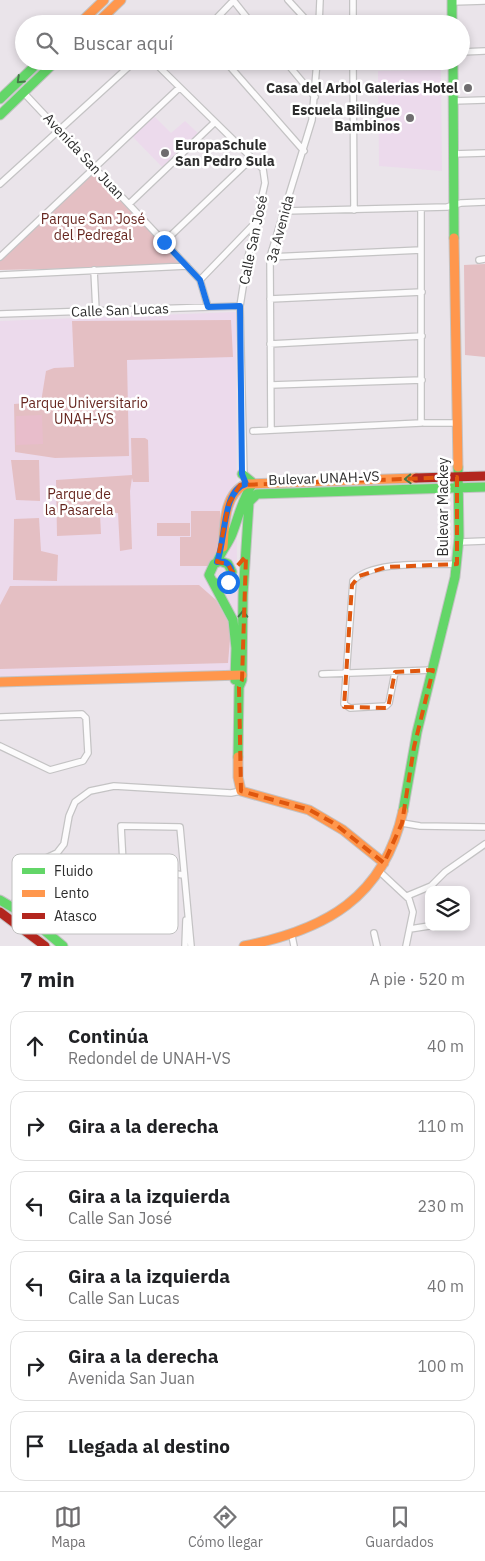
<!DOCTYPE html>
<html lang="es">
<meta charset="utf-8">
<style>
body{margin:0;font-family:"IBM Plex Sans",sans-serif;background:#f6f6f6;color:#202124}
.controls{position:absolute;right:15px;bottom:15px;display:grid;overflow:hidden;border-radius:10px;box-shadow:0 2px 8px #0003}
.controls button{width:45px;height:45px;display:grid;place-items:center;padding:0;border:0;border-bottom:1px solid #e0e0e0;background:#fff;color:#202124;font:25px sans-serif}
.stop{position:absolute;width:15px;height:15px;margin:-11px;border:4px solid #1a73e8;border-radius:50%;background:#fff}
.stop.end{background:#1a73e8;border-color:#fff;box-shadow:0 1px 5px #0008}
.list{margin:0;padding:0;list-style:none}
h2{display:flex;justify-content:space-between;align-items:center;height:65px;margin:0;padding:0 20px;font-size:21px}
h2 small{font-size:16px;font-weight:400;color:#757577}
.list li{display:grid;grid-template-columns:32px 1fr auto;gap:15px;align-items:center;box-sizing:border-box;height:70px;margin:0 10px 10px;padding:0 10px;border:1px solid #e0e0e0;border-radius:15px}
.list b{display:block;font-size:19px;white-space:nowrap}
.list p{margin:0;font-size:16px;white-space:nowrap;color:#757577}
.list em{font-size:16px;font-style:normal;color:#757577}
.icon{flex:none;width:28px;height:28px;fill:none;stroke:currentColor;stroke-width:2;stroke-linecap:round;stroke-linejoin:round}
.map{position:relative;flex:none;width:485px;height:946px;overflow:hidden}
.search{position:absolute;background:#fff;box-shadow:0 2px 8px #0003;left:15px;right:15px;top:15px;height:55px;display:flex;align-items:center;gap:12px;box-sizing:border-box;padding:0 18px;border-radius:28px;color:#757577;font-size:19px}
.sheet{height:545px;background:#fff}
nav{display:flex;justify-content:space-around;align-items:center;box-sizing:border-box;height:70px;border-top:1px solid #e0e0e0;background:#fff;font-size:14px;color:#757577}
nav a{display:grid;justify-items:center;gap:2px}
nav .on{color:#6f6d6f}
.map>svg:first-child{display:block}
.education{fill:#ecdaec}
.green{fill:#e4bfc3}
.pitch{fill:#e8bdcb}
.lines{fill:none;stroke-linecap:round;stroke-linejoin:round}
.street-casing{stroke:#c4c3c4;stroke-width:8}
.fast-casing{stroke:#c4c3c4;stroke-width:11}
.slow-casing{stroke:#c4c3c4;stroke-width:11}
.jam-casing{stroke:#c4c3c4;stroke-width:11}
.street{stroke:#fcfbfc;stroke-width:5.5}
.fast{stroke:#63d668;stroke-width:9}
.slow{stroke:#ff974d;stroke-width:9}
.jam{stroke:#b3261e;stroke-width:9}
.oneway{stroke:#457948}
.route{stroke:#1a73e8;stroke-width:6}
.marked{fill:none;stroke:#df570e;stroke-width:4;stroke-dasharray:10 6;stroke-linejoin:round}
.poi-dot{fill:#6f6d6f;stroke:#fff;stroke-width:2}
.labels{text-anchor:middle;dominant-baseline:central;stroke-width:5;stroke-linejoin:round;paint-order:stroke}
.poi-label{font-size:14px;font-weight:bold;fill:#2d2d2d;stroke:#fff;text-anchor:end}
.street-label{font-size:14px;fill:#2d2d2d;stroke:#fff}
.park-label{font-size:14px;fill:#672720;stroke:#fff}
.key{fill:#fff;stroke:#c0c0c0;stroke-width:1}
.key-label{font-size:14px;fill:#2d2d2d}
</style>
<div class="map">
<svg width="485" height="946" viewBox="0 0 485 946">
<rect width="100%" height="100%" fill="#eae4ea"/>
<path class="education" d="M 441,70 L 442,171 L 379,166 L 378,71 Z
M 153,115 L 171,133 L 185,121 L 201,136 L 164,169 L 131,135 Z
M 236,312 L 237,581 L 242,582 L 236,674 L 0,679 L 0,321 Z"/>
<path class="green" d="M 95,168 L 181,266 L 0,270 L 0,257 Z
M 485,264 L 485,357 L 465,355 L 464,265 Z
M 231,320 L 233,357 L 127,360 L 129,456 L 55,458 L 15,452 L 14,404 L 41,402 L 46,371 L 54,368 L 74,367 L 72,321 Z
M 131,438 L 145,438 L 148,440 L 149,482 L 133,482 L 132,478 L 130,491 L 132,549 L 120,551 L 118,513 L 100,514 L 101,534 L 57,536 L 56,480 L 132,475 Z
M 11,460 L 39,460 L 40,501 L 16,500 Z
M 191,511 L 220,511 L 220,566 L 180,566 L 180,537 L 191,537 Z
M 39,518 L 41,551 L 58,555 L 57,581 L 13,580 L 14,519 Z
M 157,523 L 190,523 L 190,536 L 157,536 Z
M 199,585 L 216,600 L 231,627 L 228,663 L 0,669 L 0,605 L 10,586 Z"/>
<path class="pitch" d="M 42,415 L 43,444 L 16,445 L 16,416 Z"/>
<g class="lines">
<defs>
<path id="street" d="M 233,0 L 252,24
M 288,0 L 310,24
M 353,0 L 353,24
M 452,2 L 485,1
M 211,24 L 233,1
M 319,24 L 320,0
M 461,52 L 485,51
M 153,61 L 263,169 L 265,183 L 247,262 L 240,306 L 244,477
M 225,61 L 304,151
M 285,61 L 315,97
M 353,61 L 354,210
M 23,92 L 200,280 L 208,307
M 453,101 L 485,100
M 453,154 L 485,153
M 0,184 L 135,61
M 129,204 L 214,123
M 284,211 L 447,207 L 461,203 L 485,202
M 164,242 L 251,159
M 0,257 L 179,88
M 270,257 L 421,250
M 479,260 L 485,259
M 94,270 L 96,311
M 0,275 L 187,266
M 200,280 L 256,222
M 270,299 L 422,292
M 0,314 L 240,306
M 270,344 L 422,336
M 271,385 L 422,380
M 424,423 L 456,423
M 271,430 L 270,257 L 312,120 L 317,61
M 253,431 L 421,423 L 421,208
M 459,542 L 485,541
M 395,672 L 389,703 L 386,706 L 350,708 L 344,704 L 353,581 C 372,560 430,565 457,564
M 322,674 L 433,670
M 0,717 L 82,714 L 86,718 L 88,753 L 83,761 L 50,770 L 0,746
M 402,823 L 420,826 L 485,827
M 379,871 L 409,899 L 413,912 L 406,946
M 183,875 L 127,866 L 123,863 L 121,826 L 180,827 L 191,946
M 407,896 L 431,886 L 445,872 L 485,844
M 13,907 L 29,866 L 57,853 L 64,844 L 69,816 L 75,802 L 90,791 L 114,786 L 231,793 L 241,791
M 410,929 L 429,926
M 374,933 L 377,946
M 292,936 L 294,946
M 185,946 L 186,920"/>
<path id="fast" d="M 452,0 L 452,24
M 453,61 L 454,238
M 0,99 L 40,61
M 0,115 L 56,61
M 242,474 L 253,483
M 217,562 C 221,552 228,544 232,534 C 239,516 242,499 253,483
M 213,582 L 222,585 L 230,580 L 232,572 L 228,564 L 220,561 L 214,564 L 209,575 L 233,620 L 236,648 L 235,680
M 238,757 L 239,687 L 242,680 L 243,595 L 249,502 L 257,494 L 485,487
M 403,811 L 417,732 L 455,577 L 459,538 L 458,467
M 0,900 L 27,916 L 63,946"/>
<path id="slow" d="M 79,24 L 104,0
M 96,24 L 121,0
M 454,238 L 458,467
M 223,547 C 225,525 223,495 246,484 L 416,478
M 0,682 L 242,675
M 238,757 L 238,777 L 241,791 L 309,810 L 343,830 L 384,863
M 244,946 C 325,930 384,898 403,811"/>
<path id="jam" d="M 416,478 L 485,476
M 0,912 L 45,946"/>
</defs>
<use href="#street" class="street-casing"/>
<use href="#fast" class="fast-casing"/>
<use href="#slow" class="slow-casing"/>
<use href="#jam" class="jam-casing"/>
<use href="#street" class="street"/>
<use href="#fast" class="fast"/>
<use href="#slow" class="slow"/>
<use href="#jam" class="jam"/>
</g>
<defs><path id="oneway-chevron" d="M-2-3.5L2.5 0L-2 3.5" fill="none" stroke-width="1.6" stroke-linecap="round" stroke-linejoin="round" transform="scale(1.25)"/></defs>
<g class="oneway">
<use href="#oneway-chevron" transform="translate(20 80) rotate(136)"/>
<use href="#oneway-chevron" transform="translate(408 479) rotate(178)"/>
<use href="#oneway-chevron" transform="translate(243 614) rotate(-89)"/>
</g>
<g class="lines">
<path class="route" d="M 164,242 L 200,280 L 208,307 L 240,306 L 242,474 L 246,484 C 222,490 226,540 217,562 C 226,560 232,565 232,575 L 228,582"/>
</g>
<path class="marked" d="M 457,477 L 457,564 L 387,567 L 359,576 L 352,585 L 344,707 L 388,708 L 395,672 L 433,670 L 414,747 L 402,823 L 384,863 L 335,824 L 310,810 L 241,791 L 239,687 L 242,680 L 246,556 L 232,572 L 228,564 L 217,562 L 229,503 L 240,485 Z"/>
<g class="poi-dot">
<circle cx="468" cy="88" r="5"/>
<circle cx="410" cy="118" r="5"/>
<circle cx="165" cy="153" r="5"/>
</g>
<g class="labels">
<g class="poi-label">
<text x="458" y="88">Casa del Arbol Galerias Hotel</text>
<text x="400" y="110">Escuela Bilingue<tspan x="400" dy="16">Bambinos</tspan></text>
<text x="175" y="145" text-anchor="start">EuropaSchule<tspan x="175" dy="16">San Pedro Sula</tspan></text>
</g>
<g class="street-label">
<text transform="translate(84 156) rotate(47)">Avenida San Juan</text>
<text transform="translate(280 229) rotate(-75)">3a Avenida</text>
<text transform="translate(253 240) rotate(-78)">Calle San José</text>
<text transform="translate(120 310) rotate(-2)">Calle San Lucas</text>
<text transform="translate(324 478) rotate(-2)">Bulevar UNAH-VS</text>
<text transform="translate(443 507) rotate(-90)">Bulevar Mackey</text>
</g>
<g class="park-label">
<text x="93" y="219">Parque San José<tspan x="93" dy="16">del Pedregal</tspan></text>
<text x="84" y="403">Parque Universitario<tspan x="84" dy="16">UNAH-VS</tspan></text>
<text x="79" y="494">Parque de<tspan x="79" dy="16">la Pasarela</tspan></text>
</g>
</g>
<rect x="12" y="854" width="166" height="80" rx="8" class="key"/>
<rect x="22" y="868" width="23" height="6" fill="#63d668"/>
<rect x="22" y="890" width="23" height="7" fill="#ff974d"/>
<rect x="22" y="913" width="23" height="6" fill="#b3261e"/>
<g class="key-label">
<text x="54" y="876">Fluido</text>
<text x="54" y="898">Lento</text>
<text x="54" y="921">Atasco</text>
</g>
</svg>
<div class="controls">
<button><svg class="icon" aria-label="layers" viewBox="0 0 24 24"><path d="M12 4l9 5-9 5-9-5zM3 14l9 5 9-5"/></svg></button>
</div>
<div class="stop" style="left:228px;top:582px"></div>
<div class="stop end" style="left:164px;top:242px"></div>
<div class="search"><svg class="icon" aria-label="search" viewBox="0 0 24 24"><circle cx="10" cy="10" r="6"/><path d="M15 15l6 6"/></svg>Buscar aquí</div>
</div>
<section class="sheet">
<h2>7 min<small>A pie · 520 m</small></h2>
<ul class="list">
<li><svg class="icon" aria-label="ahead" viewBox="0 0 24 24"><path d="M12 20V5M6 11l6-6 6 6"/></svg><div><b>Continúa</b><p>Redondel de UNAH-VS</p></div><em>40 m</em></li>
<li><svg class="icon" aria-label="right" viewBox="0 0 24 24"><path d="M7 20v-9h11M14 6l5 5-5 5"/></svg><div><b>Gira a la derecha</b></div><em>110 m</em></li>
<li><svg class="icon" aria-label="left" viewBox="0 0 24 24"><path d="M17 20v-9H6M10 6l-5 5 5 5"/></svg><div><b>Gira a la izquierda</b><p>Calle San José</p></div><em>230 m</em></li>
<li><svg class="icon" aria-label="left" viewBox="0 0 24 24"><path d="M17 20v-9H6M10 6l-5 5 5 5"/></svg><div><b>Gira a la izquierda</b><p>Calle San Lucas</p></div><em>40 m</em></li>
<li><svg class="icon" aria-label="right" viewBox="0 0 24 24"><path d="M7 20v-9h11M14 6l5 5-5 5"/></svg><div><b>Gira a la derecha</b><p>Avenida San Juan</p></div><em>100 m</em></li>
<li><svg class="icon" aria-label="arrive" viewBox="0 0 24 24"><path d="M6 21V4h12l-3 4 3 4H6"/></svg><div><b>Llegada al destino</b></div></li>
</ul>
</section>
<nav>
<a class="on"><svg class="icon" aria-label="map" viewBox="0 0 24 24"><path d="M3 6l6-2 6 2 6-2v14l-6 2-6-2-6 2zM9 4v14M15 6v14"/></svg>Mapa</a>
<a><svg class="icon" aria-label="directions" viewBox="0 0 24 24"><path d="M12 3l9 9-9 9-9-9zM9 14v-3h6M13 9l2 2-2 2"/></svg>Cómo llegar</a>
<a><svg class="icon" aria-label="saved" viewBox="0 0 24 24"><path d="M7 4h10v16l-5-4-5 4z"/></svg>Guardados</a>
</nav>
